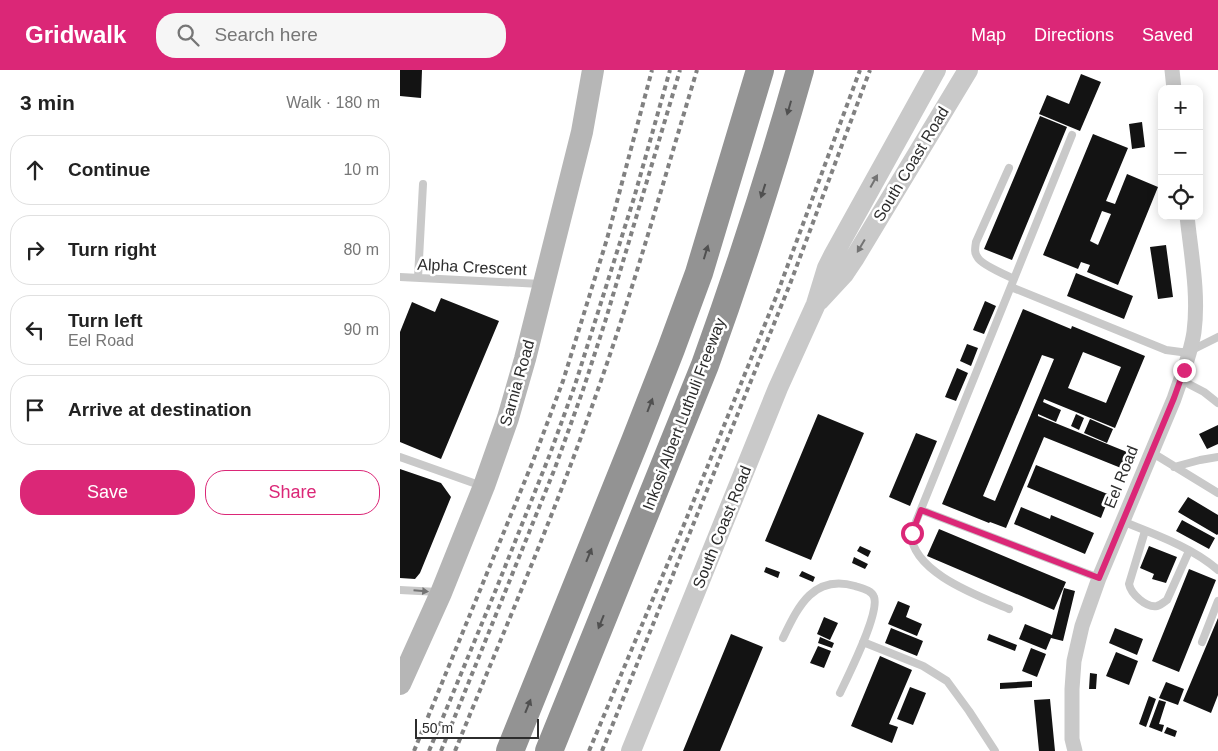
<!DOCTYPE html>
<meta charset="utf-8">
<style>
body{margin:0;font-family:Helvetica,sans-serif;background:#f6f6f6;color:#222}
.controls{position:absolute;right:15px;top:15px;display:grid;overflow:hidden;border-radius:10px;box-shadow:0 2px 12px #0003}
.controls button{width:45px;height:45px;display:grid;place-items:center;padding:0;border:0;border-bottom:1px solid #e0e0e0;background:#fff;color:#222;font:25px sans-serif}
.scale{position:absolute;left:15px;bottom:12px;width:124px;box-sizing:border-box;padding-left:5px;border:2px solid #2c2c2c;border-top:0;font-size:14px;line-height:18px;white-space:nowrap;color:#2c2c2c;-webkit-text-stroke:4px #fff;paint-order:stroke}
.stop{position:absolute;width:15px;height:15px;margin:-11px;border:4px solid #db2777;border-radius:50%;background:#fff}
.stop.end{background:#db2777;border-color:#fff;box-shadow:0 1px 5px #0008}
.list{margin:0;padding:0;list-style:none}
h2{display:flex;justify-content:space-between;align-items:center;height:65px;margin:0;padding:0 20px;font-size:21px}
h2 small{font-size:16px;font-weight:400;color:#767676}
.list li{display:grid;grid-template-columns:32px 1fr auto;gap:15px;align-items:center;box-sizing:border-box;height:70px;margin:0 10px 10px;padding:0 10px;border:1px solid #e0e0e0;border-radius:20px}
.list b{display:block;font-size:19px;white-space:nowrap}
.list p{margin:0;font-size:16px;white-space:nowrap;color:#767676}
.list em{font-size:16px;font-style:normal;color:#767676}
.actions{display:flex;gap:10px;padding:15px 20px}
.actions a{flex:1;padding:11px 0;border:1px solid #db2777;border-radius:20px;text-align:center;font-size:18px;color:#db2777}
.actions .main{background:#db2777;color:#fff}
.icon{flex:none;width:28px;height:28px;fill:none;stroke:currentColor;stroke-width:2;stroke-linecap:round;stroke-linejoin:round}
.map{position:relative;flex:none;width:818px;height:681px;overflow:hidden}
header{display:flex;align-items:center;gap:30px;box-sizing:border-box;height:70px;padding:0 25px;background:#db2777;color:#fff}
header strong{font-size:24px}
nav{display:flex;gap:28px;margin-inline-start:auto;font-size:18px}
.search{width:350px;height:45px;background:#f6f6f6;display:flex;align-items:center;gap:12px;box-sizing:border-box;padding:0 18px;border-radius:20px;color:#767676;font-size:19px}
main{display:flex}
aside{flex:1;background:#fff}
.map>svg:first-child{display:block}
.building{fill:#131313;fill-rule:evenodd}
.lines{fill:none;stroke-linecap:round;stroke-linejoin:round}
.service{stroke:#c9c9c9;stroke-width:8}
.minor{stroke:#c9c9c9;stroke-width:15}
.tertiary{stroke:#c9c9c9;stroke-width:20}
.secondary{stroke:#b6b6b6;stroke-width:22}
.motorway{stroke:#939393;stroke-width:28}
.rail{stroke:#818181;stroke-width:4;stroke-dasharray:5 4;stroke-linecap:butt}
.oneway{fill:#505050}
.oneway2{fill:#737373}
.route{stroke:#db2777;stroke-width:6}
.labels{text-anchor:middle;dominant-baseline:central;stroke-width:5;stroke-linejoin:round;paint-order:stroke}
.street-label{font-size:16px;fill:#2c2c2c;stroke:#fff}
</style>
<header>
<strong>Gridwalk</strong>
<div class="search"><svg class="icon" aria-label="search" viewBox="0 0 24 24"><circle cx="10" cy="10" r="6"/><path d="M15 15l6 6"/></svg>Search here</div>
<nav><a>Map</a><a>Directions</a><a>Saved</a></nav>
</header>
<main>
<aside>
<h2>3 min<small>Walk · 180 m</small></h2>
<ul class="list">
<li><svg class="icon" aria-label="ahead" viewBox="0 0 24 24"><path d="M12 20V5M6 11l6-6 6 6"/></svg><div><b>Continue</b></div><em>10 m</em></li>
<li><svg class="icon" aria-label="right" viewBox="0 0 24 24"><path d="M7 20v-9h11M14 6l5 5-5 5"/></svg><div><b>Turn right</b></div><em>80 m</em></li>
<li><svg class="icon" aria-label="left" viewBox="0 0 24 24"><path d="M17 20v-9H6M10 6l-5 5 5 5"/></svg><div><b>Turn left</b><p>Eel Road</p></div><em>90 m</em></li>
<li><svg class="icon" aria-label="arrive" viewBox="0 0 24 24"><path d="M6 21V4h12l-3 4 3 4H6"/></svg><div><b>Arrive at destination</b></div></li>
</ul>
<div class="actions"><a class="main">Save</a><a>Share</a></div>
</aside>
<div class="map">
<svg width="818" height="681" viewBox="0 0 818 681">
<rect width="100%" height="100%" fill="#fff"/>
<path class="building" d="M 0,0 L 22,0 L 21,28 L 0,26 Z
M 681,4 L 701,12 L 680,61 L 639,44 L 647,25 L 669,34 Z
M 640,46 L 667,57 L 612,190 L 584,179 Z
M 742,52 L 745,77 L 732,79 L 729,54 Z
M 693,64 L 728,78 L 706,131 L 715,134 L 727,104 L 758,117 L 718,215 L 687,202 L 690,195 L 681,192 L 678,199 L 643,185 ZM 702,141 L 711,144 L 698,175 L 690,171 Z
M 766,175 L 773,227 L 758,229 L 750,177 Z
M 676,203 L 733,226 L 724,249 L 667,226 Z
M 41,228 L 99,251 L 41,389 L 0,372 L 0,262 L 12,232 L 35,242 Z
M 585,231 L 596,236 L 584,264 L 573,260 Z
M 623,239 L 671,259 L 672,256 L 745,286 L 715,358 L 644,329 L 643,332 L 661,340 L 656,352 L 638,344 L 638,346 L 727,382 L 721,398 L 644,367 L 606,458 L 590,452 L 589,453 L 542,434 ZM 683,282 L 721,297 L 706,333 L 668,318 ZM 642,285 L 654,289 L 595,431 L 583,426 Z
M 567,274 L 578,278 L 571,296 L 560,291 Z
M 557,298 L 568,303 L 556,331 L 545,327 Z
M 418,344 L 464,363 L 411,490 L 365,471 Z
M 676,344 L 684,348 L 679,360 L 671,356 Z
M 690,349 L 713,359 L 707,373 L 684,363 Z
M 818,355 L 818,374 L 807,379 L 799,364 Z
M 516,363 L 537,371 L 510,436 L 489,427 Z
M 636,395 L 710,425 L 701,448 L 627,417 Z
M 0,399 L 41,413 L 51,427 L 20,503 L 15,509 L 0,508 Z
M 788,427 L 818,445 L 818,464 L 817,465 L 778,442 Z
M 621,437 L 650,449 L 651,445 L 694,463 L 685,484 L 614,454 Z
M 782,450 L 815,468 L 809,479 L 776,461 Z
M 539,459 L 666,512 L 654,540 L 527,486 Z
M 460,476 L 471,481 L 468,487 L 457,481 Z
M 749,476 L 777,487 L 766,513 L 752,509 L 754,504 L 740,498 Z
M 454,487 L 468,494 L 465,499 L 452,493 Z
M 366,497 L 380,502 L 378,508 L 364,502 Z
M 789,499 L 816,510 L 779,602 L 752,591 Z
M 402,501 L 415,507 L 413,512 L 399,506 Z
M 664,518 L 675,521 L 663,571 L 651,568 L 646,580 L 619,569 L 625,554 L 652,565 Z
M 498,531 L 510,536 L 506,547 L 522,554 L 517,566 L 488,554 Z
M 424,547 L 438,553 L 430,570 L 417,564 Z
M 818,548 L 818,625 L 811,643 L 783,631 Z
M 491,558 L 523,571 L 517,586 L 485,573 Z
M 715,558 L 743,569 L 737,585 L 709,573 Z
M 331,564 L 363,577 L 320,681 L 283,681 Z
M 589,564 L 617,575 L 615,581 L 587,570 Z
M 420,567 L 434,573 L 432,578 L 418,573 Z
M 418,576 L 431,581 L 424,598 L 410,593 Z
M 631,578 L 646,584 L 637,607 L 622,601 Z
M 716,582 L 738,591 L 729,615 L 706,606 Z
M 480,586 L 512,600 L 489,654 L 498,657 L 492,673 L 451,656 Z
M 690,603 L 697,604 L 696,619 L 689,619 Z
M 632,611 L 632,617 L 600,619 L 600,613 Z
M 766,612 L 784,619 L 778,635 L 759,628 Z
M 510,617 L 526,623 L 513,655 L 497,649 Z
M 749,626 L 756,629 L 746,657 L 739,654 Z
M 650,629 L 655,681 L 639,681 L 634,630 Z
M 759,630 L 766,632 L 759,654 L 764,655 L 762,662 L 749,657 Z
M 767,657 L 777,661 L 775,667 L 764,663 Z"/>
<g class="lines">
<path class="service" d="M 609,98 L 576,172 C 575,178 574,183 578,188 C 582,195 606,205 614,209
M 0,207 L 141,214
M 18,208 L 23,114
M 611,217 L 766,280 L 781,282 L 788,282 L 818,267
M 781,310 L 804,322 L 818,333
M 751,382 L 818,423
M 0,387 L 82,416
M 774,397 L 800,390 L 818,387
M 521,440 L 699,508
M 722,451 C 754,464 792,477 818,500
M 745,461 L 729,514 C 731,524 746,538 757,536 C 761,535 764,532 767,530 L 789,481
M 0,520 L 38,522
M 609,539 C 579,526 513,503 511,464 L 672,65
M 383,568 C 398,537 413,504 455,516 C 461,518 472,520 474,527 C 480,543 448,606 440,623
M 463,572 L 523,596 L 547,611 L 569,641 L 595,681
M 802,572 L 818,531"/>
<path class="minor" d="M 772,0 L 774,19
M 675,681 L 672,669 L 672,619 L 674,591 L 682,556 L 699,508 L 774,329 C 781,308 791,283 794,262 C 799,224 791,184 787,146"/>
<path class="tertiary" d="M 419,231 L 444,204 L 454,189 L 568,0
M 231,681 L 378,318 L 416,234 L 427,198 L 434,184 L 536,0"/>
<path class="secondary" d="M 0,614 L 41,523 L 84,416 L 108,348 L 125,289 L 182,62 L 193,0"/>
<path class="motorway" d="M 110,681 L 235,371 L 271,279 L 299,203 L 360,0
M 149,681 L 305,295 C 340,198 372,99 400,0"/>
<path class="rail" d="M 14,681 L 133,391 L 163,311 L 207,169 L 252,0
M 29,681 L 97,517 L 150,384 L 175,315 L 234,128 L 270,0
M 41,681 L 155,398 L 183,320 L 205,252 L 280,0
M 55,681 C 103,563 154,446 196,325 C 234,218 264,109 297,0
M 189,681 L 281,462 L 376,227 L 460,0
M 202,681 L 390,214 L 470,0"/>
</g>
<defs><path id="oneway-solid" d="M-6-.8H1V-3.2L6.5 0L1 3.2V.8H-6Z" transform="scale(1.25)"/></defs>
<g class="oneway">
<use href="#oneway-solid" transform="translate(389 38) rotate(106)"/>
<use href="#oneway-solid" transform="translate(363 121) rotate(108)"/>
<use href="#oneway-solid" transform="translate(306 182) rotate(-73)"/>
<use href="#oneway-solid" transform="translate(250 335) rotate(-69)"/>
<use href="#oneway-solid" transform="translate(189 485) rotate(-68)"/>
<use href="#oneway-solid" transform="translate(201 552) rotate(112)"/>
<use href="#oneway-solid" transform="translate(128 636) rotate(-68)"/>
</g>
<g class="oneway2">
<use href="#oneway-solid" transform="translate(474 111) rotate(-61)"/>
<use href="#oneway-solid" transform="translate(461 176) rotate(121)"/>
<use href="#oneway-solid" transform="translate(21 521) rotate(5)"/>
</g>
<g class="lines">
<path class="route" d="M 512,463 L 521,440 L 699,508 L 774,328 L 784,300"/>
</g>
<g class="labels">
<g class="street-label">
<text transform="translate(511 94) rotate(-59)">South Coast Road</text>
<text transform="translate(72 197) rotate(3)">Alpha Crescent</text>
<text transform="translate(117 313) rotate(-74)">Sarnia Road</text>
<text transform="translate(284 344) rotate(-69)">Inkosi Albert Luthuli Freeway</text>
<text transform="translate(721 407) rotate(-68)">Eel Road</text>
<text transform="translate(322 457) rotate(-68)">South Coast Road</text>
</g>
</g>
</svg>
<div class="controls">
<button>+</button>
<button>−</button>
<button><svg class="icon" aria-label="locate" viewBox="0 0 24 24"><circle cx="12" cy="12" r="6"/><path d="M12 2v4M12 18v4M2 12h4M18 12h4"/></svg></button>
</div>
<div class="scale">50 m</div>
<div class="stop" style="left:512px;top:463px"></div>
<div class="stop end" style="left:784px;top:300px"></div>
</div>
</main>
